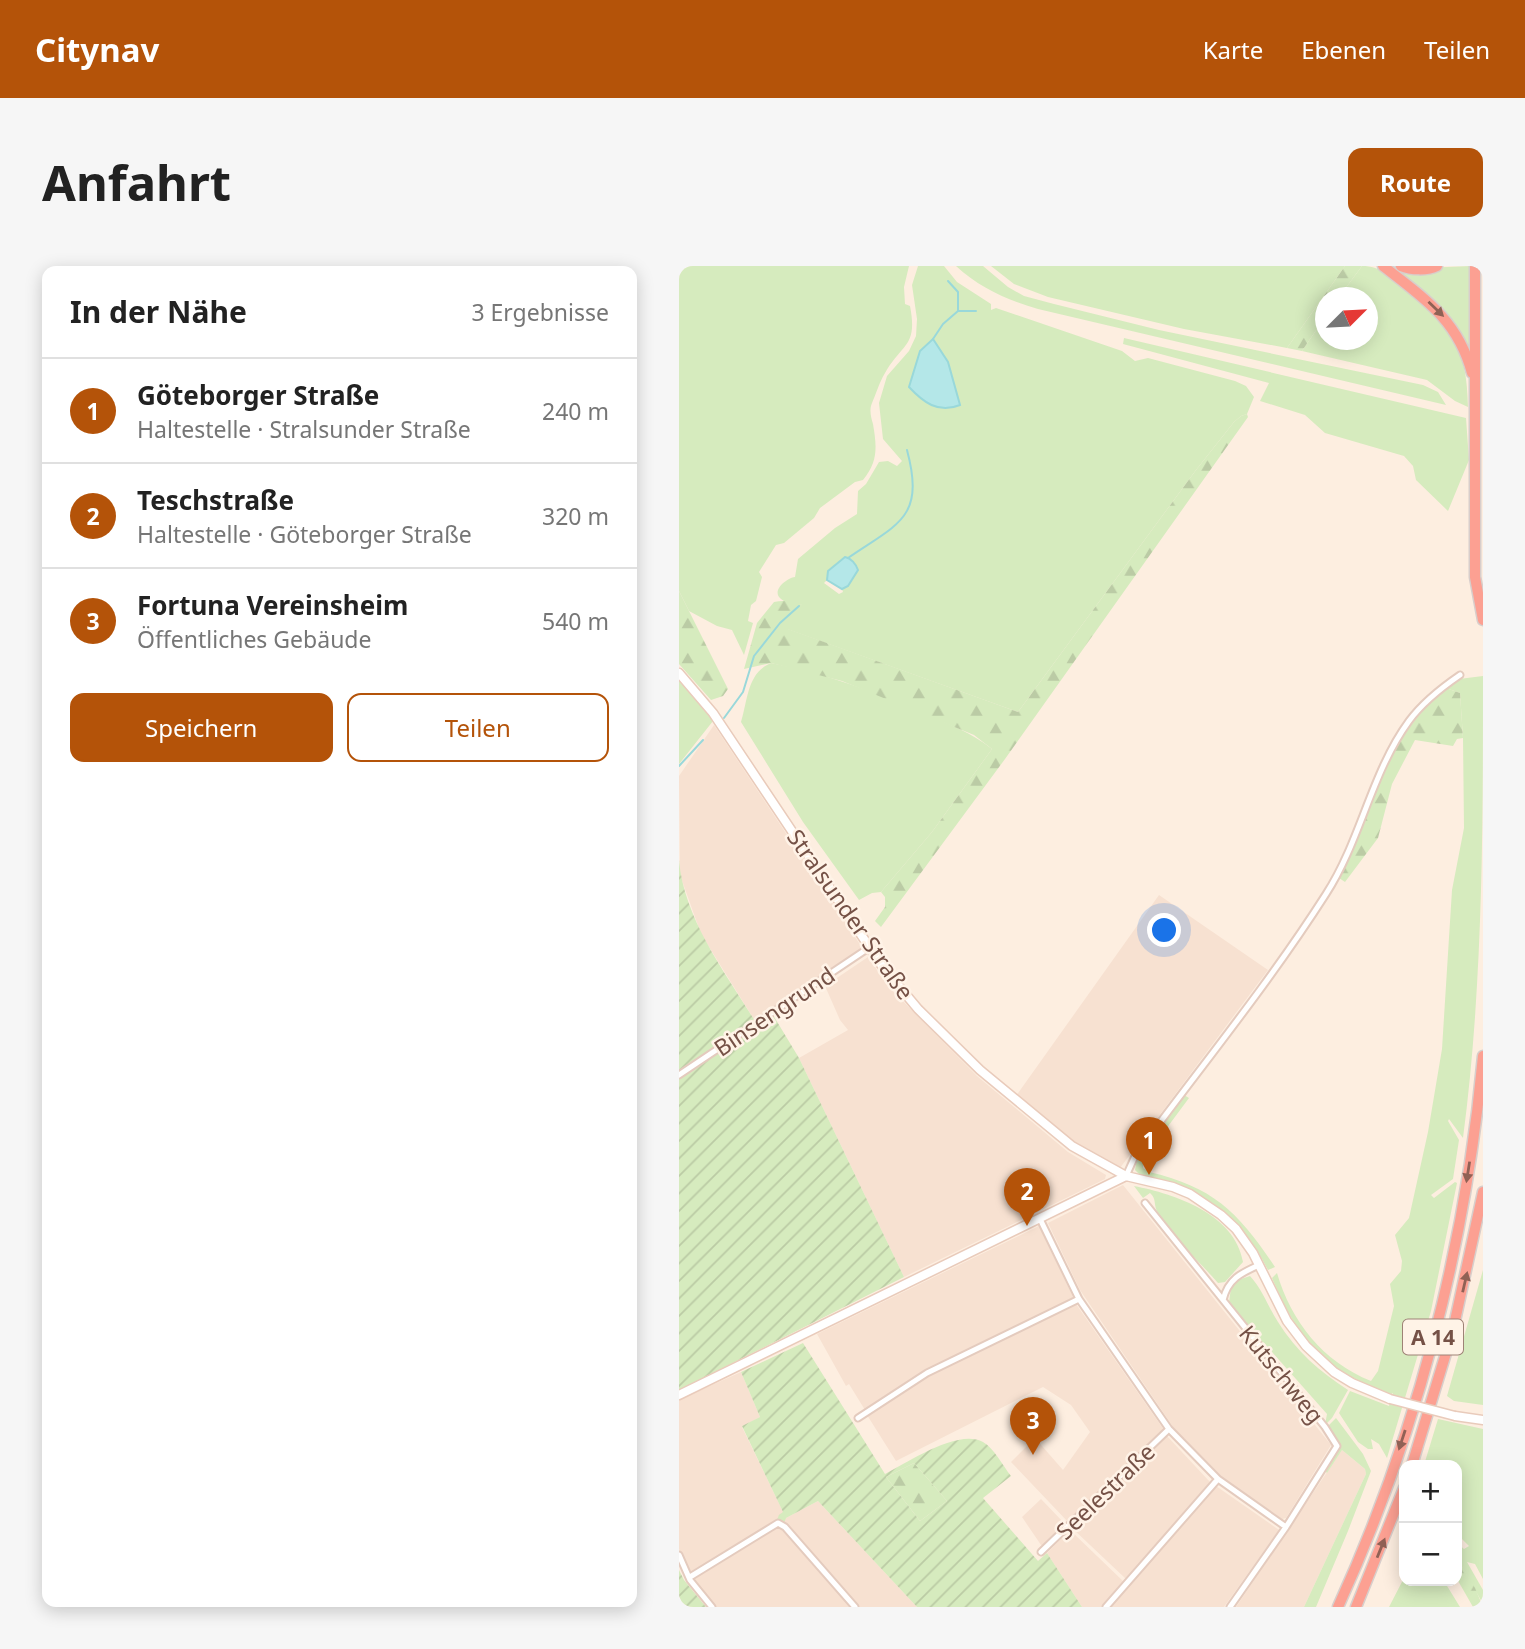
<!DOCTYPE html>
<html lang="de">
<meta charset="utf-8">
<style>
body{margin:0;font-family:"Noto Sans",sans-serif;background:#f6f6f6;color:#222}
.controls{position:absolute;right:21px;bottom:21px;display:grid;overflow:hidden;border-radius:14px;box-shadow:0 4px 18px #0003}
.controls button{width:63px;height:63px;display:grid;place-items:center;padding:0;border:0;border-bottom:2px solid #e0e0e0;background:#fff;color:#222;font:35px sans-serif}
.compass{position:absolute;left:636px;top:21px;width:63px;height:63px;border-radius:50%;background:#fff;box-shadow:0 4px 18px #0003;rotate:66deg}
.you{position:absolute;left:486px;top:665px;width:24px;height:24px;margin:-18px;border:5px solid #fff;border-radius:50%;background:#1a73e8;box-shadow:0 0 0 10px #1a73e833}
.badge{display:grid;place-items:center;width:46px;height:46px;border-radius:50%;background:#b45309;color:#fff;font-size:23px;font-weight:700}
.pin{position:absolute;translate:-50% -58px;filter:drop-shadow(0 2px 4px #0008)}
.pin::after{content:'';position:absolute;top:37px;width:24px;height:21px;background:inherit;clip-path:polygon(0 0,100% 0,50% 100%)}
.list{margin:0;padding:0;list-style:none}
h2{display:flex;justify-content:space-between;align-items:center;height:91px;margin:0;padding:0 28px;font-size:30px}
h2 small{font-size:23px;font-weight:400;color:#767676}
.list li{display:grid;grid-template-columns:46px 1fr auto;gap:21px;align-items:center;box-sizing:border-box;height:105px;padding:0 28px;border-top:2px solid #e0e0e0}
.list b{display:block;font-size:26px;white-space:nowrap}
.list p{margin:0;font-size:23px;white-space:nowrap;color:#767676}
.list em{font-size:23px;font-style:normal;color:#767676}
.actions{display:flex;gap:14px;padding:21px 28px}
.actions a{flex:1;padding:16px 0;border:2px solid #b45309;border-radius:14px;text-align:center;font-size:24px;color:#b45309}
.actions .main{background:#b45309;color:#fff}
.map{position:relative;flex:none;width:804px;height:1341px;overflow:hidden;border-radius:14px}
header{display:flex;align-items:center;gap:42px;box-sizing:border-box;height:98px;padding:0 35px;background:#b45309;color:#fff}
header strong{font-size:33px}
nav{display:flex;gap:38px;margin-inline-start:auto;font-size:24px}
.intro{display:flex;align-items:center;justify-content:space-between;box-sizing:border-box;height:168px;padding:0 42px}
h1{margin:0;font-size:49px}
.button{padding:18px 32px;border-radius:14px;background:#b45309;color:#fff;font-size:24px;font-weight:700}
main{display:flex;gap:42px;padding:0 42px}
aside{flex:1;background:#fff;border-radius:14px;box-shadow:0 4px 18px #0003}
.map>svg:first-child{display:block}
.residential{fill:#f7e1d1}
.green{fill:#d6ebbe;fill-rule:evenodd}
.forest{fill:url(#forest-firs)}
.garden{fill:url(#garden-furrows);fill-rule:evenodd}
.water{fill:#b4e7e8;stroke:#99d8da;stroke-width:2}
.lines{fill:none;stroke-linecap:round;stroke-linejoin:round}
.stream{stroke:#99d8da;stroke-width:2}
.street-casing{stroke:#e4cbbe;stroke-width:9}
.secondary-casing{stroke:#e9cbbb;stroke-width:11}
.highway-casing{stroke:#d8cecb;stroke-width:13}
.street{stroke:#fff;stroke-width:5}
.secondary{stroke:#fff;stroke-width:8}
.highway{stroke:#fca092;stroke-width:10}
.secondary-bridge-casing{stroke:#e9cbbb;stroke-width:11;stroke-linecap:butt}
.secondary-bridge{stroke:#fff;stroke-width:8}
.oneway{fill:#906155}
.labels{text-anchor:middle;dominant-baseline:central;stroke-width:5;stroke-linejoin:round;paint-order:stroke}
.shield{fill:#fff3e7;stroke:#9e8276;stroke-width:2}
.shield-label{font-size:21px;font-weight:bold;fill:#755146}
.street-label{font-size:23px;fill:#755146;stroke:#fff3e7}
</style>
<header>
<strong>Citynav</strong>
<nav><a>Karte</a><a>Ebenen</a><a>Teilen</a></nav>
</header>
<div class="intro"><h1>Anfahrt</h1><a class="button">Route</a></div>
<main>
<aside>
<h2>In der Nähe<small>3 Ergebnisse</small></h2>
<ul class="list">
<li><span class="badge">1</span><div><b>Göteborger Straße</b><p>Haltestelle · Stralsunder Straße</p></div><em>240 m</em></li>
<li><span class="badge">2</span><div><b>Teschstraße</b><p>Haltestelle · Göteborger Straße</p></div><em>320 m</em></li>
<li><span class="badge">3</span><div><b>Fortuna Vereinsheim</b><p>Öffentliches Gebäude</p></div><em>540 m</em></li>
</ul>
<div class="actions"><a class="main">Speichern</a><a>Teilen</a></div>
</aside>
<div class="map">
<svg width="804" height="1341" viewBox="0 0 804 1341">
<defs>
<pattern id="forest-firs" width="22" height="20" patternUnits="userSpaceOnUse" patternTransform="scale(1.75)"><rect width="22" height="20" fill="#d6ebbe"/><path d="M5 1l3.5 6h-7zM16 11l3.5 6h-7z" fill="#bbcba5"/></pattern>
<pattern id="garden-furrows" width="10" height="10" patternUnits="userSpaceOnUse" patternTransform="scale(1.75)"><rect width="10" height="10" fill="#d6ebbe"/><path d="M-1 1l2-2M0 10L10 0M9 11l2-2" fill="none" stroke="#bbcba5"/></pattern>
</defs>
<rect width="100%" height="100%" fill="#fdeee0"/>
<path class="residential" d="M 35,459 L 184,683 L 76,755 L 22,668 L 1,609 L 0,510 Z
M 480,629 L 589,704 L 441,902 L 415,889 L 373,860 L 337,830 Z
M 189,691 L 210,721 L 298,810 L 389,886 L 427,909 L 426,913 L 225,1011 L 120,792 L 169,764 L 161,754 L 146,720 Z
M 444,919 L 652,1179 L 607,1252 L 603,1253 L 540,1209 L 505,1172 L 503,1174 L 401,1024 L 369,957 Z
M 360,960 L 394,1031 L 393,1033 L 247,1104 L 186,1144 L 170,1118 L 167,1120 L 138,1068 Z
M 397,1038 L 485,1164 L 389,1256 L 332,1196 L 356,1172 L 384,1204 L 411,1166 L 392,1139 L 364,1121 L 217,1195 L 188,1149 L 250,1110 Z
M 62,1106 L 81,1151 L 63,1161 L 107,1252 L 139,1235 L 238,1341 L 36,1341 L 25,1329 L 16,1316 L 0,1283 L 0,1134 Z
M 488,1170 L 531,1216 L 447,1313 L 393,1262 Z
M 663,1184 L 686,1203 L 687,1208 L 625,1341 L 557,1341 Z
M 537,1220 L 600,1264 L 545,1341 L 431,1341 Z
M 362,1233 L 387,1259 L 365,1279 L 362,1279 L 343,1251 Z
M 391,1264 L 445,1316 L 424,1341 L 403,1341 L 368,1287 Z"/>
<path class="green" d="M 0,0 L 230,0 L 225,21 L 226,38 L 231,40 C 239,81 223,77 206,107 C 200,117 197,128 193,137 C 190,144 192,151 194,158 C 198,181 199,196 184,214 L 176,216 L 141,242 L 135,252 L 105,277 L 97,279 L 80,306 L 83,311 L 77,335 L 72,339 L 69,355 L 74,357 L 65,389 L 53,364 L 38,360 L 10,345 L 0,325 Z
M 239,0 L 265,0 L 278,16 L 312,38 L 312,44 L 317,42 L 443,85 L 456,95 L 469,92 L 556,115 L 567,120 L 575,131 L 568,148 L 562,150 L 555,156 L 517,204 L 339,446 L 108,363 L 123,339 C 118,338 110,337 105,335 C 89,327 107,312 116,311 L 119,293 L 156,262 L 178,248 L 179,225 L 187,218 L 200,196 L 209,195 L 218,200 L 223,195 L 204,173 L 200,137 L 208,110 L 230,85 L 237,70 L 238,53 L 233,19 ZM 170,292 L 177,300 L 169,319 L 163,323 L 164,326 L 160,328 L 145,317 Z
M 277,0 L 304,0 L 329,21 L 345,30 L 375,38 L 480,64 L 744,119 L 759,126 L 767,139 L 359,43 C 328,34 301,22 277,0 Z
M 312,0 L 666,0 L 608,82 L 505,63 L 369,31 L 335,18 Z
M 683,0 C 702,0 710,10 725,22 C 773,58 788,81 789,141 L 776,135 L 748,114 L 623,85 L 646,51 L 646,74 L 688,74 L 688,32 L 660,31 Z
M 708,0 L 721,3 L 792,0 L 793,94 L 785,77 Z
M 445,72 L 787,152 L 790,194 L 769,245 L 737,214 L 734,200 L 725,190 L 646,167 L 626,149 L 581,135 L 590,117 L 444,78 Z
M 92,397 C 146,407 196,426 246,448 C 270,458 293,467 313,483 L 253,566 L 202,626 L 193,627 L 180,634 L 124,556 L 62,456 C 69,434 68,407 92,397 Z
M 804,410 C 804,564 804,720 784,872 L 770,853 L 769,855 L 780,874 L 774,913 L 752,929 L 755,932 L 776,916 L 778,917 L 752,1045 L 708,1192 L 700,1178 L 692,1173 L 694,1183 L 689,1183 L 679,1176 L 660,1147 L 671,1125 L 710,1140 L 714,1127 L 711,1129 C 643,1101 622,1079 593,1012 L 598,1007 C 612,1055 644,1096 692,1115 L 699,1105 L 715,1040 L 711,1018 L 722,1005 L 723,995 L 716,969 L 730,952 L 749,866 L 763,783 L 773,624 L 785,562 L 784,472 L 781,427 L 767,422 L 780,413 Z
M 0,414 L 22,437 L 34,455 L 0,498 Z
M 505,829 L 510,832 L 464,894 L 464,902 L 470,906 C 535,921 560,947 596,1001 L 589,1004 C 559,945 523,924 460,908 L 456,904 L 458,893 Z
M 455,920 C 496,928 556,948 564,996 L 546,1016 L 539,1017 C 519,994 494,972 479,947 C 474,939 478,933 471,927 L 464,932 Z
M 804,1004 L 804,1139 L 775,1135 L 768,1130 Z
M 571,1010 C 584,1024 589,1041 599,1056 C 617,1085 641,1106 669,1124 L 653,1152 L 646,1159 L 648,1148 L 585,1077 L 582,1080 L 581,1073 L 550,1037 L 552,1021 L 559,1014 Z
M 657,1152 L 684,1188 L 692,1205 L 669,1265 L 637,1341 L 625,1341 L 687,1208 L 686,1203 L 663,1184 L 648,1207 L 646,1205 L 660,1181 L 658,1173 L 648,1161 Z
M 759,1153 L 804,1163 L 804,1313 L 796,1298 L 788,1296 L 804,1324 L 804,1338 L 778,1292 L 778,1277 L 785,1283 L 790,1280 L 778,1268 L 778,1199 L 745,1199 Z
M 725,1312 L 725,1315 L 765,1315 L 781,1341 L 710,1341 Z"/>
<path class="forest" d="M 666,0 L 683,0 L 660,31 L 646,32 L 646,51 L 623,85 L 608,82 Z
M 568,148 L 569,151 L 326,493 L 202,661 L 196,655 L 206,641 L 206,631 L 202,626 L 253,566 L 313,483 L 295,469 L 163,415 L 92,397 L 65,403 L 78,357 L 95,336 C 105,334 119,335 127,342 L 109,363 L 339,446 L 517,204 L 555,156 L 562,150 Z
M 0,325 L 49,423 L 44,430 L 32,434 L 0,398 Z
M 767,422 L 781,427 L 784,472 L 778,473 L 774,480 L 736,474 L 713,518 L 699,572 L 666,616 L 660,612 C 694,541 704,475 767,422 Z
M 235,1197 L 268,1235 L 241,1255 L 207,1211 Z
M 778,1292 L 796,1322 L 804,1341 L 794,1341 L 778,1313 Z"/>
<path class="garden" d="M 0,594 C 5,653 46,706 76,755 L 0,808 Z
M 94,749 L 120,792 L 225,1011 L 0,1124 L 0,811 Z
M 124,1077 L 206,1208 C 228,1197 279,1162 304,1176 C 315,1182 324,1200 332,1210 L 304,1232 L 359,1295 L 368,1287 L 403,1341 L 238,1341 L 139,1235 L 107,1252 L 105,1257 L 97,1256 L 100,1249 L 104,1246 L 63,1160 L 81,1151 L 62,1106 ZM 235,1197 L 268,1235 L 241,1255 L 207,1211 Z
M 0,1304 L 5,1314 L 27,1341 L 0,1341 Z"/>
<path class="water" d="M 254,73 L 269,96 L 281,139 C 259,148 244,136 230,121 L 241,85 Z
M 166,291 C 172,292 177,298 179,304 L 169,320 L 163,323 L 148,314 L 149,305 Z"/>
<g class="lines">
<path class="stream" d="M 280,45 L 297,45
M 254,73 L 264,58 L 279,45 L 279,26 L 269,15
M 169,292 C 220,257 246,252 228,184
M 45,452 L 64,426 L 75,390 L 101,357 L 120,340
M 0,500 L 24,474"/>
<defs>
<path id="street" d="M 0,809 L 191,681
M 447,910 L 456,890 C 520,803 589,719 647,628 C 682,574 692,507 730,455 C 744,436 762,422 781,409
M 466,937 L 544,1034
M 361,953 L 400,1033 L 490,1163 L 539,1213 L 607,1261
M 179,1152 L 248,1107 L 400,1033
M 362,1286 L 490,1163
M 0,1289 L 11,1314 L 33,1341
M 11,1311 L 99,1257 L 106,1261 L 176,1341
M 427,1341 L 539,1213
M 551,1341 L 607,1261 L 658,1180 L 646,1161 L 544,1034 C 549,1013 562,1007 580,999"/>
<path id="secondary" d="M 0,407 L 34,447 L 203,700 L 239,743 L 301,804 L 393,880 L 447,910 L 494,921 L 511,928 L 542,949 L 557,963 L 574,987 L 608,1055 L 627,1080 L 655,1106 L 673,1117 L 711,1133
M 0,1129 L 447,910
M 776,1150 L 804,1154"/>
<path id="highway" d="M 704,0 C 745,32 779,54 793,107
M 722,0 C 732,4 748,5 758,0
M 796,0 L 796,311 L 804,354
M 733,1199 L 774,1064 L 804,926
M 659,1341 C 738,1168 787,979 804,790
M 677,1341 L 725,1222"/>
</defs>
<use href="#street" class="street-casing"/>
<use href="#secondary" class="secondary-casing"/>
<use href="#highway" class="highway-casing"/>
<use href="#street" class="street"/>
<use href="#secondary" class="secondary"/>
<use href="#highway" class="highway"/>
<defs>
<path id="secondary-bridge" d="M 711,1133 L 776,1150"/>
</defs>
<use href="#secondary-bridge" class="secondary-bridge-casing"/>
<use href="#secondary-bridge" class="secondary-bridge"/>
</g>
<defs><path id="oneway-solid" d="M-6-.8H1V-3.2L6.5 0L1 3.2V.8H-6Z" transform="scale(1.75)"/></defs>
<g class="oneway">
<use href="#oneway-solid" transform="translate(757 43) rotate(44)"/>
<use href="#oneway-solid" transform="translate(789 906) rotate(99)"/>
<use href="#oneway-solid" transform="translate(786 1016) rotate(-77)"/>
<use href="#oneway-solid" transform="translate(723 1174) rotate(108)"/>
<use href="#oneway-solid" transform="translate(702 1282) rotate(-68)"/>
</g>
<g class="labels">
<rect class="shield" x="724" y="1053.5" width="60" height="35" rx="5"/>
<g class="shield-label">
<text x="754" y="1071">A 14</text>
</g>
<g class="street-label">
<text transform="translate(172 648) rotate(55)">Stralsunder Straße</text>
<text transform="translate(95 745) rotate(-34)">Binsengrund</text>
<text transform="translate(603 1108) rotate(51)">Kutschweg</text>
<text transform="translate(426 1225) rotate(-44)">Seelestraße</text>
</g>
</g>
</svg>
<div class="controls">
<button>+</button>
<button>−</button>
</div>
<svg class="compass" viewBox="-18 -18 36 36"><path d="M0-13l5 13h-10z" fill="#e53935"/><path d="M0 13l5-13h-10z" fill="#767676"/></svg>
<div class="you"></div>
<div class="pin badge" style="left:470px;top:909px">1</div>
<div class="pin badge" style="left:348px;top:960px">2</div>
<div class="pin badge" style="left:354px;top:1189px">3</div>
</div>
</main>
